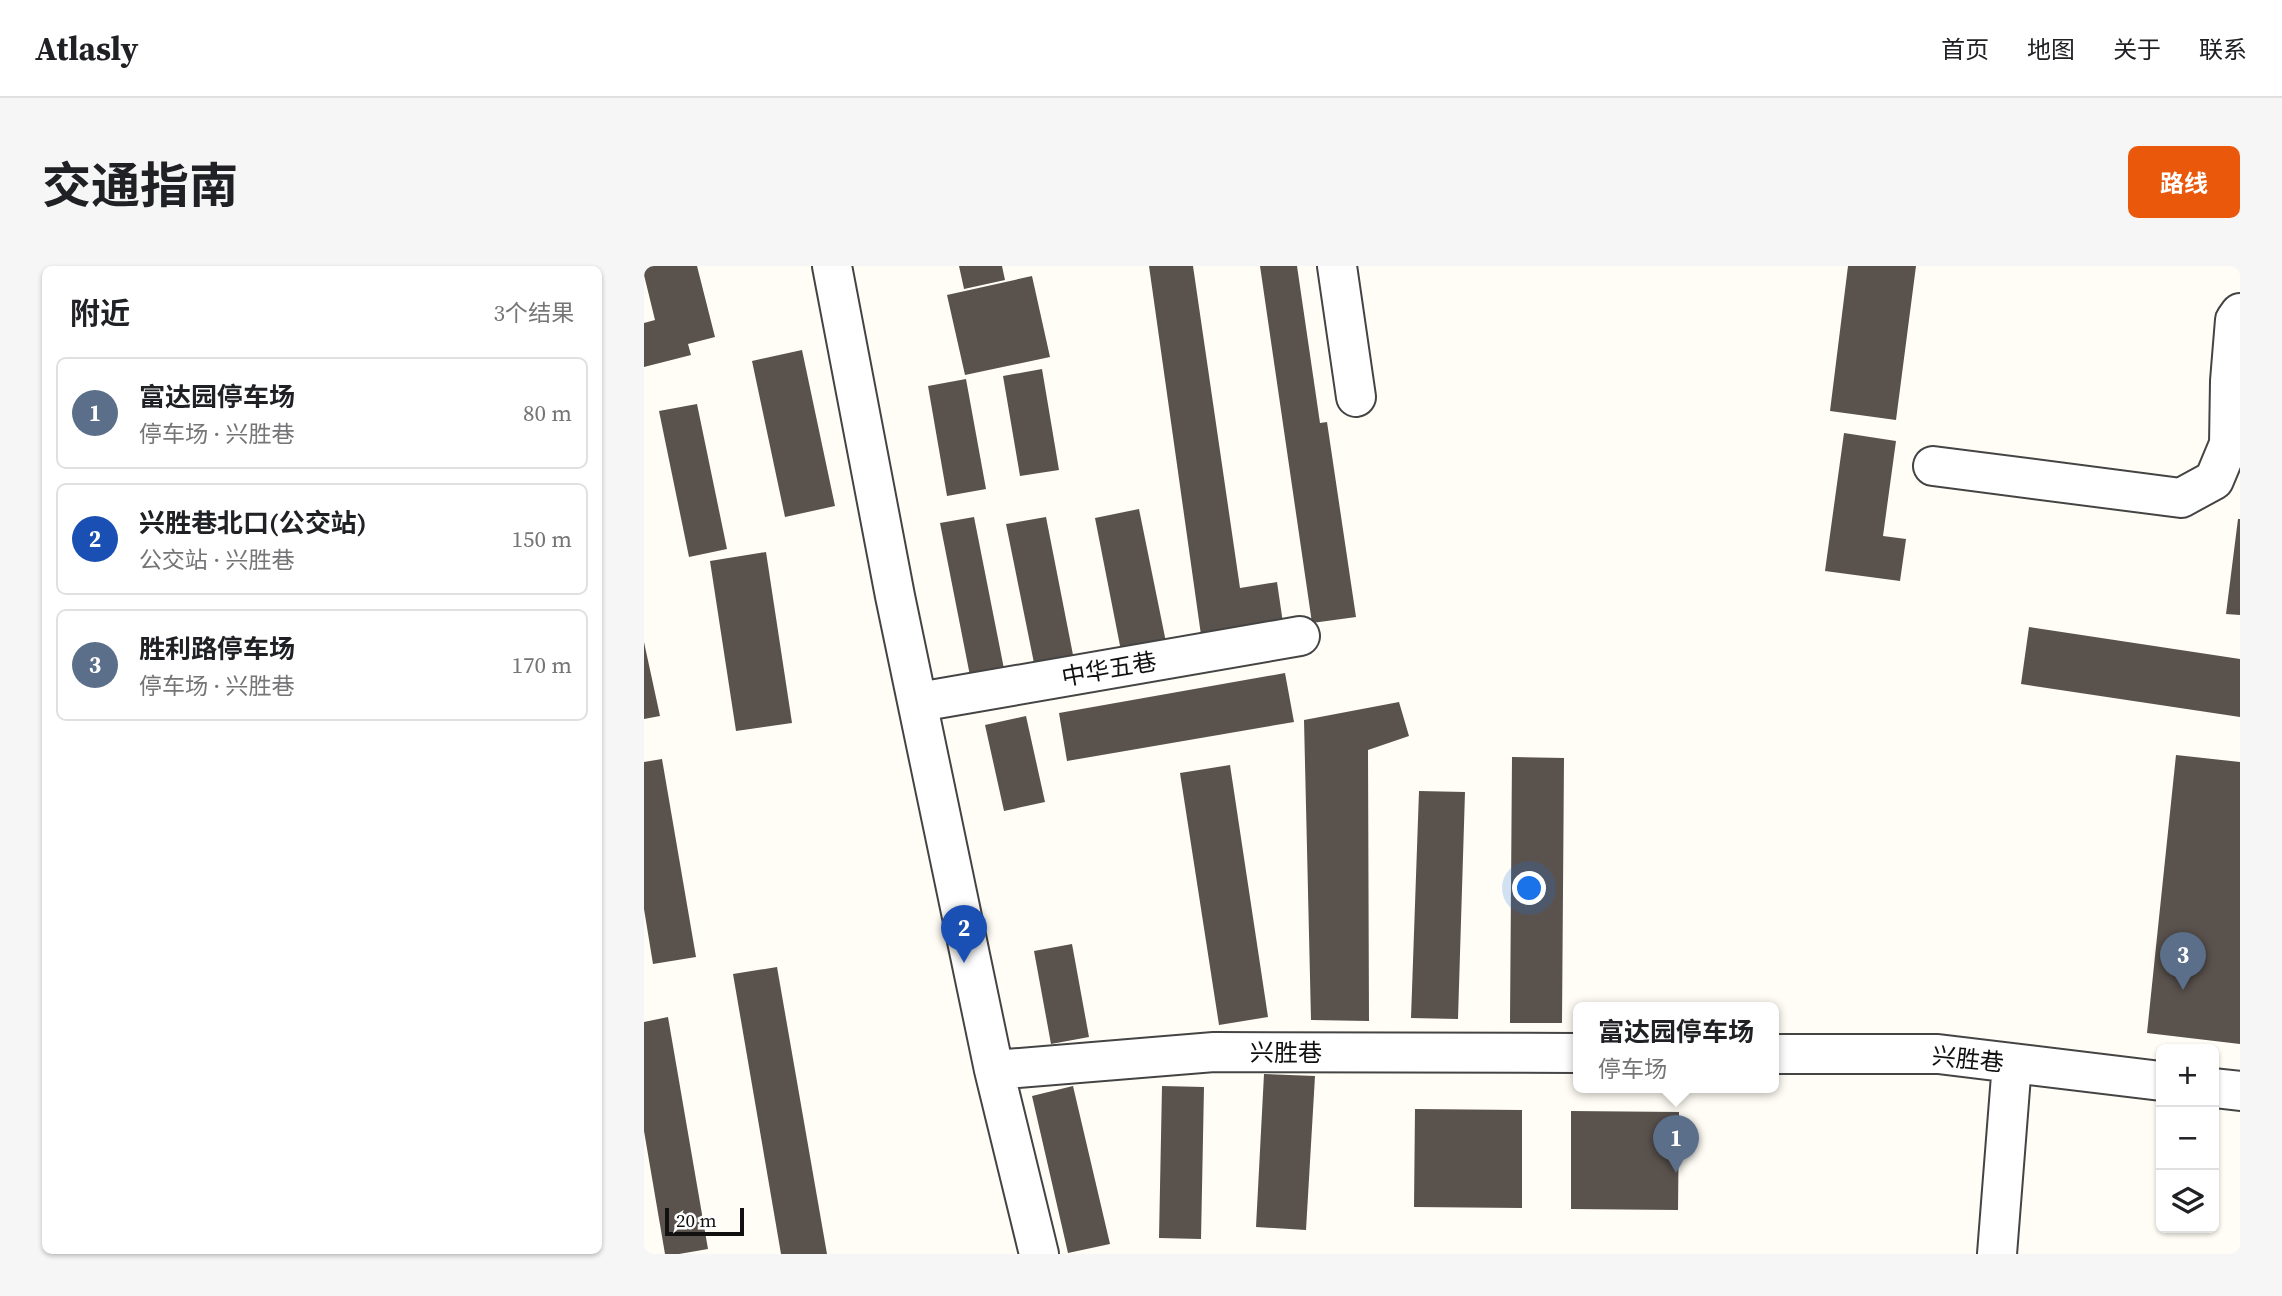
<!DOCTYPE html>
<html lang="zh">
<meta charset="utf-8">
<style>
body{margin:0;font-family:"Source Serif 4","Noto Sans SC",serif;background:#f6f6f6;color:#202124}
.controls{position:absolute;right:21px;bottom:21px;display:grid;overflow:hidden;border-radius:10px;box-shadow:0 2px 5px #0004}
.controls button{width:63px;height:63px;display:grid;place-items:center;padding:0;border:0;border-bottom:2px solid #e0e0e0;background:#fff;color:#202124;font:35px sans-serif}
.scale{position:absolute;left:21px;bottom:18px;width:79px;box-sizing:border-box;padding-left:7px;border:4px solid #111;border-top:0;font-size:19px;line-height:24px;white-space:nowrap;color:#111;-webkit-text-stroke:5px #fff;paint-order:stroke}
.you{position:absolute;left:886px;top:623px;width:24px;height:24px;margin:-18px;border:5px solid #fff;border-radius:50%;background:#1a73e8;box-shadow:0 0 0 10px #1a73e833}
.badge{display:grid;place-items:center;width:46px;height:46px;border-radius:50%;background:#ea580c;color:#fff;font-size:23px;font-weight:700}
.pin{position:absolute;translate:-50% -58px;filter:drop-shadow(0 2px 4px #0008)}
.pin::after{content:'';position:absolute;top:37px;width:24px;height:21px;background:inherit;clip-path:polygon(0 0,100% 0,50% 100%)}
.popup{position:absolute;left:929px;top:736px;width:206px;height:91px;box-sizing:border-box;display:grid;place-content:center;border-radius:10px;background:#fff;filter:drop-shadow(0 2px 5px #0005);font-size:23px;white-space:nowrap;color:#757577}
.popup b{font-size:26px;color:#202124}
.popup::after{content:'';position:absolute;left:50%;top:100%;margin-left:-14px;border:14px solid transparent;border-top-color:#fff}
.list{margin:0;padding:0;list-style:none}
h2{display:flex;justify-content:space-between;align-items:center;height:91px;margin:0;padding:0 28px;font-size:30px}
h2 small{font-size:23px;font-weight:400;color:#757577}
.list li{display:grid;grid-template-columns:46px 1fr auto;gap:21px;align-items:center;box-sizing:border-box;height:112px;margin:0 14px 14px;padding:0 14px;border:2px solid #e0e0e0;border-radius:10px}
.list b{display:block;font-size:26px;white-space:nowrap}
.list p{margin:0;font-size:23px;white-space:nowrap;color:#757577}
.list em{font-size:23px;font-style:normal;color:#757577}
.icon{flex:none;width:38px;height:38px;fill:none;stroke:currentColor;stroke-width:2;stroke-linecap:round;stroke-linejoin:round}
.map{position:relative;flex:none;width:1596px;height:988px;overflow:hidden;border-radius:10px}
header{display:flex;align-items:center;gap:42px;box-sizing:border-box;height:98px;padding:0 35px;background:#fff;border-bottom:2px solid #e0e0e0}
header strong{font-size:33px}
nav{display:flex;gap:38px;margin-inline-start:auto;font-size:24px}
.intro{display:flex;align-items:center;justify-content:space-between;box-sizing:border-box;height:168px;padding:0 42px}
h1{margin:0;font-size:49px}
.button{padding:18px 32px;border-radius:10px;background:#ea580c;color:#fff;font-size:24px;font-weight:700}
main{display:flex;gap:42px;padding:0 42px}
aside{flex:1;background:#fff;border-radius:10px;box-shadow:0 2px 5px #0004}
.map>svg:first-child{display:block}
.building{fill:#5a524d}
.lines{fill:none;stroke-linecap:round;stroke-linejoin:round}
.minor-casing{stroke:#444;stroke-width:42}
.minor{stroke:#fff;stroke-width:38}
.labels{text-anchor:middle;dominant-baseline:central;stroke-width:7;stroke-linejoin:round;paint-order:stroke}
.street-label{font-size:24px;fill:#111;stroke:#fff}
</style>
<header>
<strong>Atlasly</strong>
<nav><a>首页</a><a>地图</a><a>关于</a><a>联系</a></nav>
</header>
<div class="intro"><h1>交通指南</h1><a class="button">路线</a></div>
<main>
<aside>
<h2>附近<small>3个结果</small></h2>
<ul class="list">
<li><span class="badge" style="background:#5c6f8a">1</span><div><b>富达园停车场</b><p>停车场 · 兴胜巷</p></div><em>80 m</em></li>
<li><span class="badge" style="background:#1a4fb4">2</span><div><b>兴胜巷北口(公交站)</b><p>公交站 · 兴胜巷</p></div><em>150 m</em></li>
<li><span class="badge" style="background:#5c6f8a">3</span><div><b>胜利路停车场</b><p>停车场 · 兴胜巷</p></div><em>170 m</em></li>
</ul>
</aside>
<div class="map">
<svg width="1596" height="988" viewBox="0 0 1596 988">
<rect width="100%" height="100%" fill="#fffdf5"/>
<path class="building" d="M 0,0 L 53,0 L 71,71 L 44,78 L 47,89 L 0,101 L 0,57 L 11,54 L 0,9 Z
M 315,0 L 358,0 L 361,14 L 320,23 Z
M 505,0 L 549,0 L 596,322 L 633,316 L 639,357 L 557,369 Z
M 616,0 L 653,0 L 676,157 L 683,156 L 712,351 L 668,357 Z
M 1204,0 L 1272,0 L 1252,154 L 1186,145 Z
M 388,10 L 406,91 L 321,109 L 303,29 Z
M 158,84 L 191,240 L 141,251 L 108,95 Z
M 398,103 L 415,204 L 376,210 L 359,110 Z
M 322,113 L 342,223 L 303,230 L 284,120 Z
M 53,138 L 83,283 L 45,291 L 15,145 Z
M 1200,167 L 1252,175 L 1239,270 L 1262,273 L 1256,315 L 1181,305 Z
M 495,243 L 524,386 L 479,395 L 451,252 Z
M 330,251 L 362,413 L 328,420 L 296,257 Z
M 402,251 L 431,399 L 392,407 L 362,258 Z
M 1594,253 L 1596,253 L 1596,349 L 1582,348 Z
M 122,286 L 148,457 L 92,465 L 66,295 Z
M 1385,361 L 1596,393 L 1596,451 L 1377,418 Z
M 0,376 L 16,450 L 0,453 Z
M 641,407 L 650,456 L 423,495 L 415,447 Z
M 755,436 L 765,470 L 724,484 L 725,755 L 667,754 L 660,454 Z
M 382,450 L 401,536 L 360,545 L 341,459 Z
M 1532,489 L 1596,496 L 1596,778 L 1503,767 Z
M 868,491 L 920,492 L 918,757 L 866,757 Z
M 18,493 L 52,691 L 9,698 L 0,643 L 0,496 Z
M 586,499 L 624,751 L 575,759 L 536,507 Z
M 775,525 L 821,526 L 814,753 L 767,752 Z
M 428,678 L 445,771 L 407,778 L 390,685 Z
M 133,701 L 183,988 L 137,988 L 89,708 Z
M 24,751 L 64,983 L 35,988 L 21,988 L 0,865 L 0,756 Z
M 620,808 L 671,810 L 662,964 L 612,961 Z
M 429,820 L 466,978 L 424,987 L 388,830 Z
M 518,820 L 560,821 L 557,973 L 515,972 Z
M 771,843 L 878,844 L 878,942 L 770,941 Z
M 927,845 L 1035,846 L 1034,944 L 927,943 Z"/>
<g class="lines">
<defs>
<path id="minor" d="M 188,0 L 251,330 L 350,804 L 395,988
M 693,0 L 712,131
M 1289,200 L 1537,232 L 1570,214 L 1585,178 L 1586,115 L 1591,54 L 1596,47
M 275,436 L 656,370
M 1130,788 L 1294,788 L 1517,815
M 350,804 L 570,786 L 934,787
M 1570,822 L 1596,825
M 1353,988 L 1368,797"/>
</defs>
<use href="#minor" class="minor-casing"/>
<use href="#minor" class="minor"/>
</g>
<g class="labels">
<g class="street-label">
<text transform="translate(465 403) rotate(-10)">中华五巷</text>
<text x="642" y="786">兴胜巷</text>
<text transform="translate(1324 793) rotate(6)">兴胜巷</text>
</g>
</g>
</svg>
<div class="controls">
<button>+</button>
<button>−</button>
<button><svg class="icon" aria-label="layers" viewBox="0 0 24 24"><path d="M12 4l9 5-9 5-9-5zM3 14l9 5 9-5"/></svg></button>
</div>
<div class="scale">20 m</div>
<div class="you"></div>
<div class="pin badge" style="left:1032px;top:907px;background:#5c6f8a">1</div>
<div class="popup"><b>富达园停车场</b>停车场</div>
<div class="pin badge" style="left:320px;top:697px;background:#1a4fb4">2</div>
<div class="pin badge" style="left:1539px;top:724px;background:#5c6f8a">3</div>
</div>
</main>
